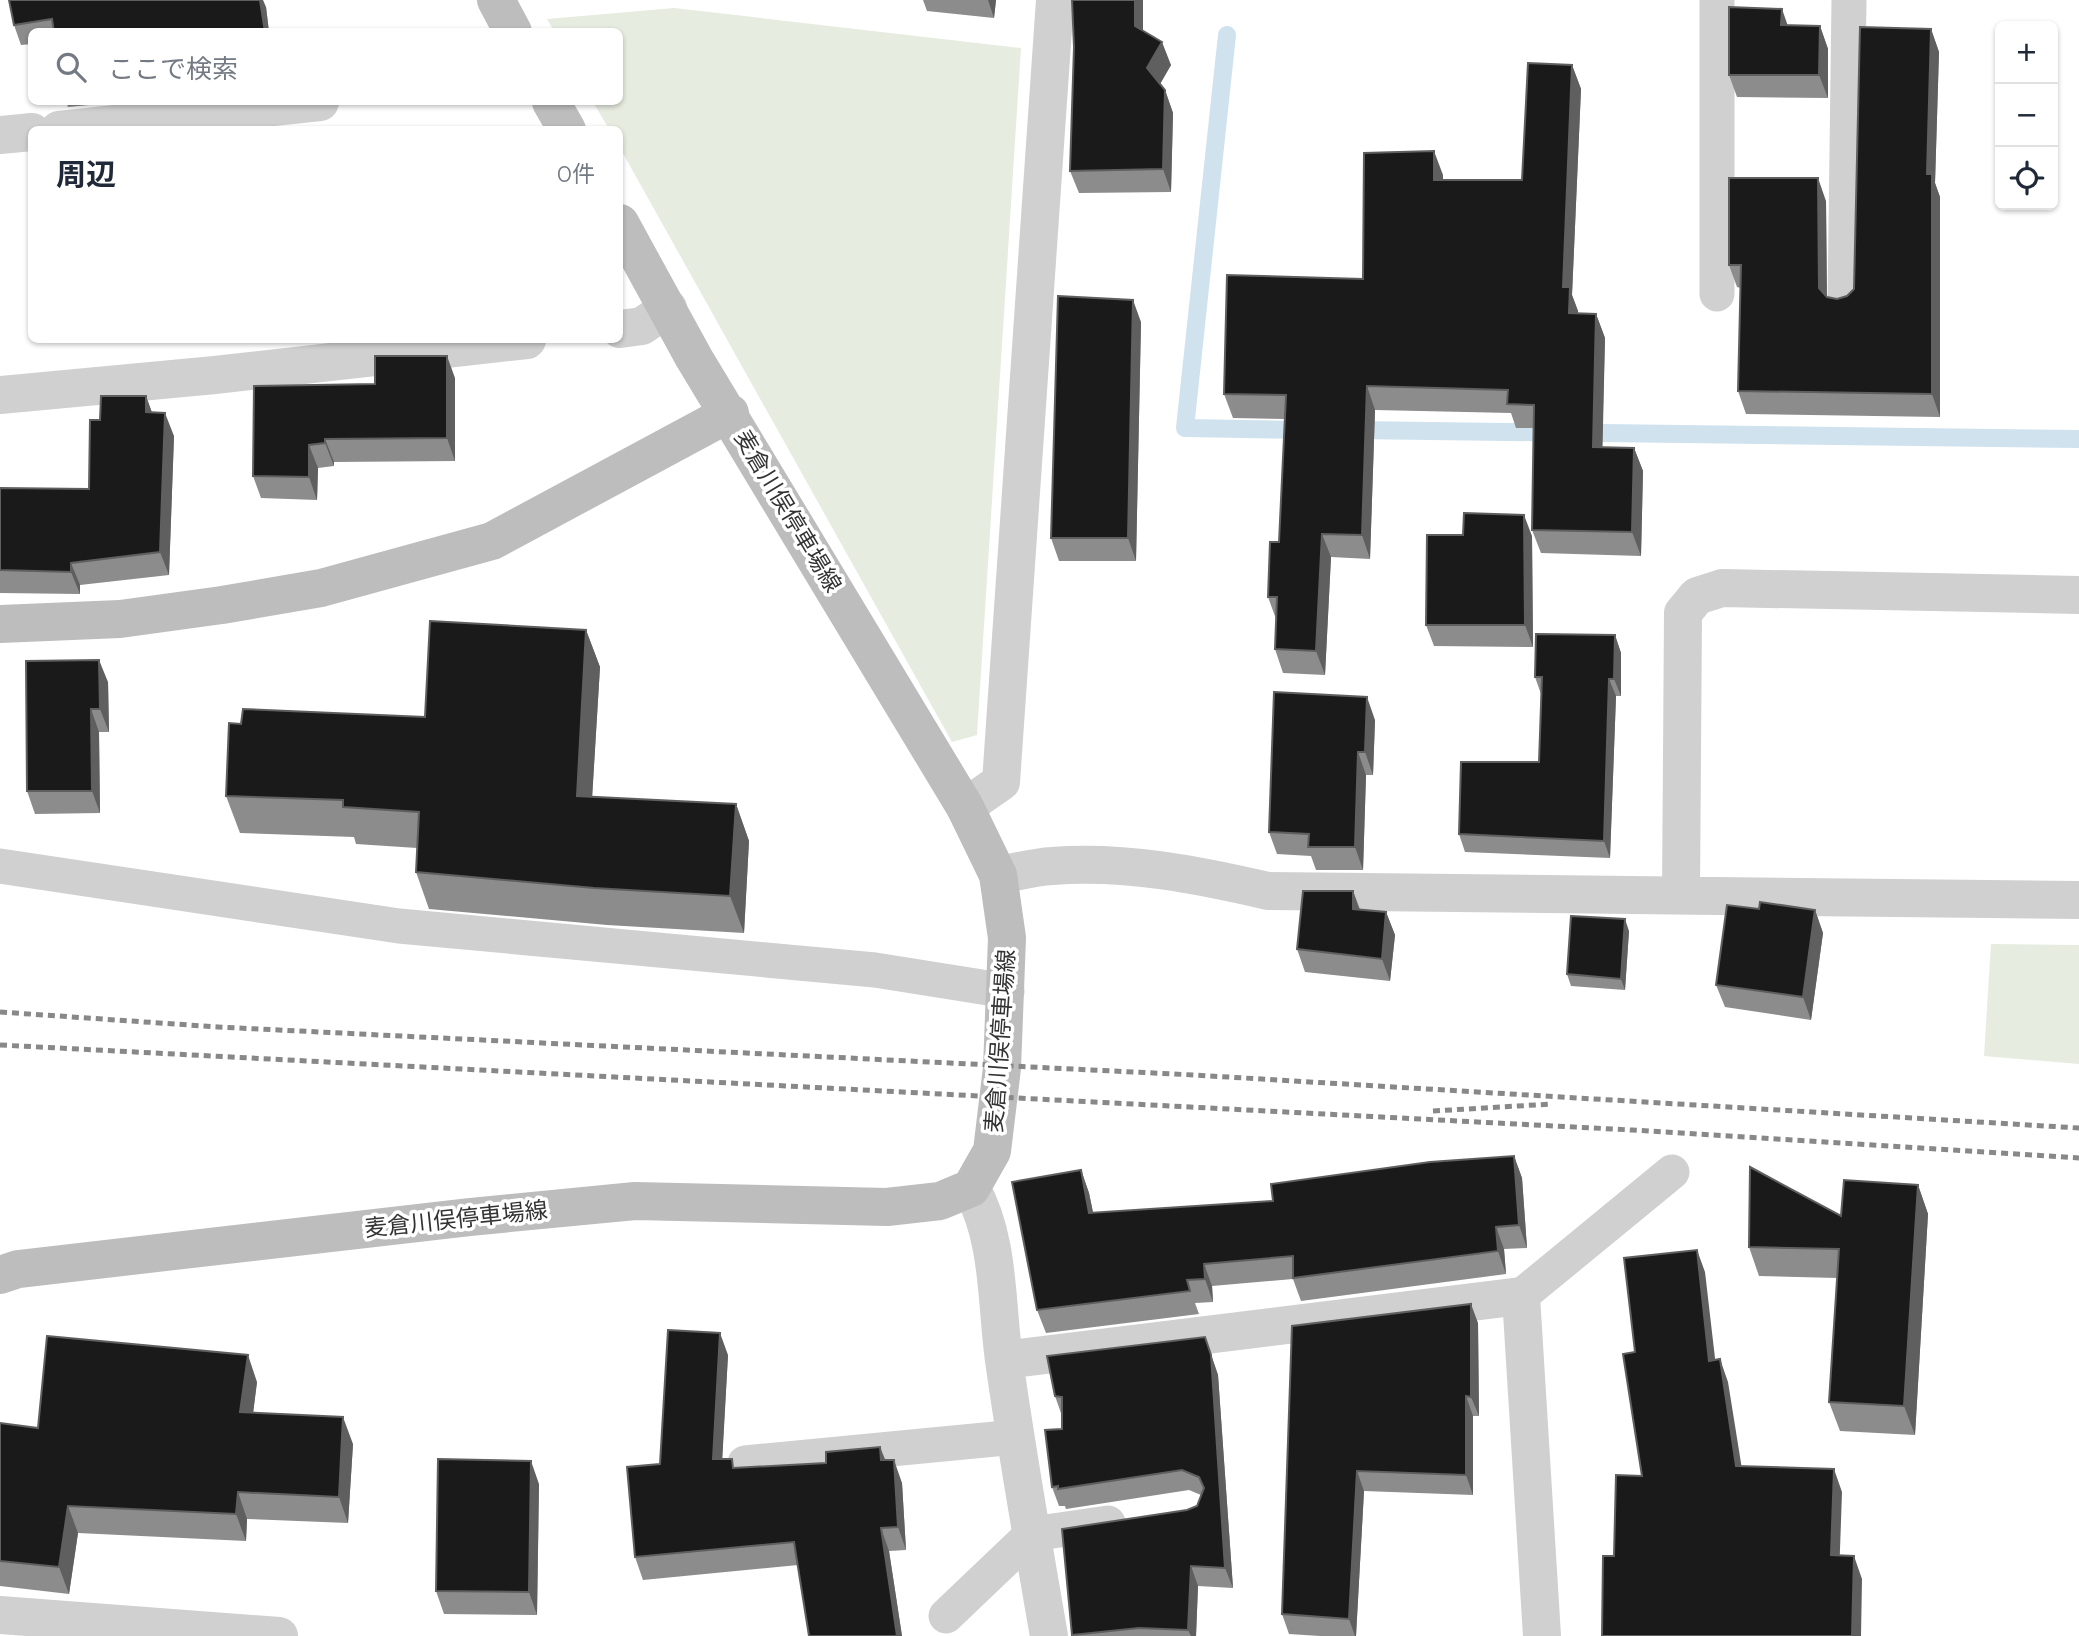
<!DOCTYPE html>
<html lang="ja">
<meta charset="utf-8">
<style>
body{margin:0;font-family:Montserrat,"Noto Sans JP",sans-serif;background:#f2f2f3;color:#1f2937}
.controls{position:absolute;right:21px;top:21px;display:grid;overflow:hidden;border-radius:10px;box-shadow:0 2px 5px #0004}
.controls button{width:63px;height:63px;display:grid;place-items:center;padding:0;border:0;border-bottom:2px solid #e0e1e3;background:#fff;color:#1f2937;font:35px sans-serif}
.list{margin:0;padding:0;list-style:none}
h2{display:flex;justify-content:space-between;align-items:center;height:91px;margin:0;padding:0 28px;font-size:30px}
h2 small{font-size:23px;font-weight:400;color:#747a83}
.icon{flex:none;width:38px;height:38px;fill:none;stroke:currentColor;stroke-width:2;stroke-linecap:round;stroke-linejoin:round}
.map{position:relative;flex:none;width:2079px;height:1636px;overflow:hidden}
.search{position:absolute;background:#fff;box-shadow:0 2px 5px #0004;left:28px;top:28px;width:595px;height:77px;display:flex;align-items:center;gap:18px;box-sizing:border-box;padding:0 24px;border-radius:10px;color:#747a83;font-size:26px}
.panel{position:absolute;background:#fff;box-shadow:0 2px 5px #0004;left:28px;top:126px;width:595px;height:217px;border-radius:10px}
.map>svg:first-child{display:block}
.green{fill:#e6ecdf}
.lines{fill:none;stroke-linecap:round;stroke-linejoin:round}
.stream{stroke:#cfe2ee;stroke-width:18}
.lane{stroke:#d0d0d0;stroke-width:35}
.street{stroke:#d0d0d0;stroke-width:38}
.secondary{stroke:#bdbdbd;stroke-width:38}
.rail{stroke:#888;stroke-width:5;stroke-dasharray:7 5;stroke-linecap:butt}
.wall{fill:#8c8c8c}
.shaded-wall{fill:#5f5f5f}
.building{fill:#1a1a1a;stroke:#5f5f5f;stroke-width:2}
.labels{text-anchor:middle;dominant-baseline:central;stroke-width:7;stroke-linejoin:round;paint-order:stroke}
.street-label{font-size:23px;fill:#333;stroke:#fff}
</style>
<div class="map">
<svg width="2079" height="1636" viewBox="0 0 2079 1636">
<rect width="100%" height="100%" fill="#fff"/>
<path class="green" d="M 674,8 L 1021,48 L 977,735 L 952,742 L 620,148 L 620,130 L 609,129 L 593,102 L 620,102 L 620,32 L 554,31 L 547,19 Z
M 1991,944 L 2079,945 L 2079,1064 L 1984,1056 Z"/>
<g class="lines">
<path class="stream" d="M 1227,35 L 1185,428 L 1308,430
M 1353,430 L 2079,439"/>
<path class="lane" d="M 1717,0 L 1717,294
M 1845,302 L 1849,0
M 0,866 L 399,926 L 875,970 L 1007,991
M 1521,1296 L 1672,1172
M 745,1463 L 1016,1437
M 946,1616 L 1032,1534 L 1108,1523"/>
<path class="street" d="M 59,130 L 320,102
M 0,135 L 32,132
M 620,329 L 642,326 L 668,308
M 0,395 L 215,375 L 527,340
M 965,807 L 1001,782 L 1055,0
M 998,875 C 1016,872 1034,867 1052,866 C 1124,860 1199,875 1268,891 L 2079,900
M 1681,894 L 1683,613 L 1697,596 L 1722,588 L 2079,595
M 971,1188 C 1000,1239 996,1303 1004,1360 C 1017,1453 1033,1544 1049,1636
M 1004,1360 L 1521,1296 L 1542,1636
M 0,1615 L 279,1636"/>
<path class="secondary" d="M 496,0 L 513,32
M 551,102 L 567,130
M 0,624 L 120,619 L 222,605 L 321,588 L 492,541 L 730,413
M 0,1275 L 18,1269 L 469,1217 L 635,1201 L 887,1207 L 940,1201 L 971,1188 L 992,1151 L 1002,1068 L 1007,938 L 998,875 L 965,807 L 694,358 L 620,223"/>
<path class="rail" d="M 0,1012 L 218,1027 L 1194,1075 L 2079,1128
M 0,1045 L 1632,1130 L 2079,1158
M 1433,1111 L 1552,1104"/>
</g>
<path class="wall" d="M 9,0 L 266,7 L 269,32 L 32,32 L 32,44 L 21,45 L 14,25 Z
M 923,0 L 996,0 L 994,18 L 927,11 Z
M 1072,0 L 1143,0 L 1143,31 L 1171,65 L 1160,84 L 1165,90 L 1173,113 L 1171,192 L 1079,193 L 1070,171 L 1074,47 Z
M 1787,25 L 1820,26 L 1828,49 L 1828,98 L 1737,97 L 1729,75 Z
M 1931,29 L 1939,52 L 1935,183 L 1940,197 L 1940,417 L 1746,414 L 1738,391 L 1741,288 L 1737,287 L 1729,265 L 1826,201 L 1827,297 L 1837,299 L 1847,296 L 1854,289 Z
M 1572,65 L 1581,89 L 1572,295 L 1578,311 L 1578,314 L 1596,314 L 1605,338 L 1602,447 L 1634,448 L 1643,471 L 1641,556 L 1541,553 L 1532,530 L 1534,428 L 1516,428 L 1511,413 L 1375,410 L 1370,559 L 1331,557 L 1325,675 L 1283,673 L 1275,649 L 1276,619 L 1268,597 L 1279,542 L 1285,419 L 1233,418 L 1224,394 L 1363,279 L 1443,175 L 1443,180 L 1522,180 Z
M 66,102 L 120,102 L 68,107 Z
M 1141,322 L 1136,561 L 1059,561 L 1051,538 Z
M 455,378 L 455,461 L 334,462 L 334,466 L 318,468 L 317,500 L 261,498 L 253,476 L 375,384 Z
M 146,396 L 152,413 L 174,436 L 169,575 L 80,585 L 80,594 L 0,593 L 0,488 L 89,489 L 100,420 Z
M 1463,535 L 1532,536 L 1533,647 L 1434,646 L 1426,625 Z
M 586,630 L 600,667 L 592,797 L 736,804 L 749,841 L 744,933 L 607,925 L 429,909 L 416,872 L 417,848 L 356,844 L 354,837 L 240,833 L 226,796 L 241,724 L 425,717 Z
M 1615,635 L 1621,653 L 1621,696 L 1616,696 L 1610,858 L 1465,852 L 1459,834 L 1539,762 L 1541,694 L 1535,677 Z
M 108,682 L 109,732 L 99,732 L 100,813 L 35,814 L 27,791 Z
M 1375,720 L 1373,775 L 1366,775 L 1363,870 L 1316,870 L 1311,856 L 1277,854 L 1269,832 Z
M 1353,891 L 1360,909 L 1386,912 L 1395,935 L 1390,981 L 1305,972 L 1297,949 Z
M 1759,909 L 1815,910 L 1823,933 L 1811,1020 L 1725,1007 L 1716,985 Z
M 1629,931 L 1625,990 L 1571,986 L 1567,974 Z
M 1514,1156 L 1522,1178 L 1527,1248 L 1504,1249 L 1506,1274 L 1301,1301 L 1293,1279 L 1212,1286 L 1213,1302 L 1195,1303 L 1199,1314 L 1046,1333 L 1037,1310 L 1081,1170 L 1089,1193 L 1093,1213 L 1273,1201 Z
M 1918,1185 L 1928,1214 L 1915,1435 L 1840,1431 L 1829,1402 L 1837,1278 L 1759,1276 L 1749,1247 L 1841,1216 Z
M 1478,1323 L 1479,1416 L 1473,1416 L 1473,1495 L 1364,1491 L 1356,1636 L 1320,1636 L 1289,1634 L 1282,1614 L 1292,1326 Z
M 1205,1337 L 1218,1375 L 1233,1588 L 1198,1586 L 1196,1636 L 1073,1636 L 1062,1529 L 1187,1510 L 1197,1506 L 1201,1495 L 1189,1490 L 1066,1509 L 1065,1506 L 1059,1506 L 1052,1487 L 1062,1429 L 1062,1416 L 1055,1396 Z
M 728,1355 L 722,1459 L 735,1468 L 885,1460 L 902,1483 L 906,1550 L 889,1551 L 902,1636 L 809,1636 L 798,1565 L 643,1580 L 635,1557 L 660,1464 Z
M 257,1382 L 253,1412 L 353,1444 L 348,1523 L 247,1519 L 246,1541 L 78,1533 L 69,1594 L 0,1586 L 0,1423 L 38,1428 Z
M 539,1484 L 537,1615 L 444,1614 L 436,1591 Z"/>
<path class="shaded-wall" d="M 260,0 L 263,0 L 266,7 L 269,32 L 265,32 Z
M 988,0 L 996,0 L 994,18 Z
M 1135,0 L 1143,0 L 1143,49 L 1135,26 Z
M 1782,9 L 1790,32 L 1781,25 Z
M 1820,26 L 1828,49 L 1828,98 L 1819,75 Z
M 1931,29 L 1939,52 L 1935,183 L 1940,197 L 1940,417 L 1932,394 L 1927,174 Z
M 1162,42 L 1171,65 L 1156,91 L 1147,68 Z
M 1572,65 L 1581,89 L 1572,295 L 1578,311 L 1578,337 L 1569,313 L 1563,287 Z
M 1165,90 L 1173,113 L 1171,192 L 1163,169 Z
M 1434,151 L 1443,175 L 1443,204 L 1434,180 Z
M 1818,178 L 1826,201 L 1827,311 L 1819,288 Z
M 1133,300 L 1141,322 L 1136,561 L 1128,538 Z
M 1596,314 L 1605,338 L 1602,470 L 1593,447 Z
M 447,356 L 455,378 L 455,461 L 447,438 Z
M 1367,386 L 1375,410 L 1370,559 L 1362,535 Z
M 146,396 L 154,418 L 146,412 Z
M 165,413 L 174,436 L 169,575 L 160,552 Z
M 325,439 L 334,462 L 334,466 L 325,443 Z
M 309,445 L 318,468 L 317,500 L 309,477 Z
M 1634,448 L 1643,471 L 1641,556 L 1632,532 Z
M 1524,515 L 1532,536 L 1533,647 L 1525,625 Z
M 1322,534 L 1331,557 L 1325,675 L 1316,651 Z
M 71,563 L 80,585 L 80,594 L 71,572 Z
M 586,630 L 600,667 L 590,833 L 577,796 Z
M 1615,635 L 1621,653 L 1621,696 L 1614,679 Z
M 99,660 L 108,682 L 109,732 L 100,709 Z
M 1609,679 L 1616,696 L 1610,858 L 1604,841 Z
M 1367,697 L 1375,720 L 1373,775 L 1365,752 Z
M 91,709 L 99,732 L 100,813 L 92,791 Z
M 1358,752 L 1366,775 L 1363,870 L 1355,847 Z
M 736,804 L 749,841 L 744,933 L 730,896 Z
M 1353,891 L 1361,914 L 1353,909 Z
M 1815,910 L 1823,933 L 1811,1020 L 1803,997 Z
M 1386,912 L 1395,935 L 1390,981 L 1382,959 Z
M 1625,919 L 1629,931 L 1625,990 L 1621,979 Z
M 1514,1156 L 1522,1178 L 1527,1248 L 1519,1225 Z
M 1081,1170 L 1089,1193 L 1098,1236 L 1089,1213 Z
M 1918,1185 L 1928,1214 L 1915,1435 L 1904,1406 Z
M 1496,1227 L 1504,1249 L 1506,1274 L 1498,1251 Z
M 1697,1250 L 1705,1272 L 1718,1384 L 1709,1361 Z
M 1204,1264 L 1212,1286 L 1213,1302 L 1205,1279 Z
M 1471,1304 L 1478,1323 L 1479,1416 L 1471,1397 Z
M 720,1333 L 728,1355 L 721,1482 L 713,1459 Z
M 1205,1337 L 1218,1375 L 1233,1588 L 1225,1568 Z
M 248,1355 L 257,1382 L 250,1438 L 240,1412 Z
M 1720,1359 L 1728,1382 L 1745,1488 L 1736,1466 Z
M 1466,1396 L 1473,1416 L 1473,1495 L 1466,1475 Z
M 343,1417 L 353,1444 L 348,1523 L 339,1497 Z
M 880,1447 L 889,1469 L 881,1460 Z
M 894,1460 L 902,1483 L 906,1550 L 898,1527 Z
M 531,1461 L 539,1484 L 537,1615 L 529,1592 Z
M 1834,1469 L 1842,1492 L 1839,1578 L 1831,1555 Z
M 1357,1471 L 1364,1491 L 1356,1636 L 1355,1636 L 1349,1619 Z
M 238,1492 L 247,1519 L 246,1541 L 236,1514 Z
M 68,1506 L 78,1533 L 69,1594 L 59,1567 Z
M 881,1528 L 889,1551 L 902,1636 L 897,1636 Z
M 1854,1556 L 1862,1579 L 1861,1636 L 1852,1636 Z
M 1191,1566 L 1198,1586 L 1196,1636 L 1191,1636 L 1188,1630 Z"/>
<path class="building" d="M 9,0 L 260,0 L 265,32 L 54,32 L 52,19 L 14,25 Z
M 1072,0 L 1135,0 L 1135,26 L 1162,42 L 1147,68 L 1165,90 L 1163,169 L 1070,171 L 1074,47 Z
M 1729,7 L 1782,9 L 1781,25 L 1820,26 L 1819,75 L 1729,75 Z
M 1860,27 L 1931,29 L 1927,174 L 1932,174 L 1932,394 L 1738,391 L 1741,265 L 1729,265 L 1729,178 L 1818,178 L 1819,288 L 1827,297 L 1837,299 L 1847,296 L 1854,289 Z
M 1528,63 L 1572,65 L 1563,287 L 1570,287 L 1569,313 L 1596,314 L 1593,447 L 1634,448 L 1632,532 L 1532,530 L 1534,405 L 1507,404 L 1508,390 L 1367,386 L 1362,535 L 1322,534 L 1316,651 L 1275,649 L 1277,597 L 1268,597 L 1270,542 L 1279,542 L 1286,395 L 1224,394 L 1227,275 L 1363,279 L 1364,153 L 1434,151 L 1434,180 L 1522,180 Z
M 1058,296 L 1133,300 L 1128,538 L 1051,538 Z
M 375,356 L 447,356 L 447,438 L 325,439 L 325,443 L 309,445 L 309,477 L 253,476 L 254,386 L 375,384 Z
M 101,396 L 146,396 L 146,412 L 165,413 L 160,552 L 71,563 L 71,572 L 0,570 L 0,488 L 89,489 L 90,420 L 100,420 Z
M 1464,513 L 1524,515 L 1525,625 L 1426,625 L 1427,535 L 1463,535 Z
M 430,621 L 586,630 L 577,796 L 736,804 L 730,896 L 594,888 L 416,872 L 419,812 L 343,807 L 343,800 L 226,796 L 229,723 L 241,724 L 243,709 L 425,717 Z
M 1536,634 L 1615,635 L 1614,679 L 1609,679 L 1604,841 L 1459,834 L 1461,762 L 1539,762 L 1542,677 L 1535,677 Z
M 99,660 L 100,709 L 91,709 L 92,791 L 27,791 L 26,661 Z
M 1274,692 L 1367,697 L 1365,752 L 1358,752 L 1355,847 L 1308,847 L 1309,834 L 1269,832 Z
M 1303,891 L 1353,891 L 1353,909 L 1386,912 L 1382,959 L 1297,949 Z
M 1760,902 L 1815,910 L 1803,997 L 1716,985 L 1727,905 L 1759,909 Z
M 1571,916 L 1625,919 L 1621,979 L 1567,974 Z
M 1514,1156 L 1519,1225 L 1496,1227 L 1498,1251 L 1293,1278 L 1293,1256 L 1204,1264 L 1205,1279 L 1187,1280 L 1190,1291 L 1037,1310 L 1012,1182 L 1081,1170 L 1089,1213 L 1273,1201 L 1271,1184 L 1430,1162 Z
M 1750,1167 L 1841,1216 L 1844,1180 L 1918,1185 L 1904,1406 L 1829,1402 L 1839,1249 L 1749,1247 Z
M 1697,1250 L 1709,1361 L 1720,1359 L 1736,1466 L 1834,1469 L 1831,1555 L 1854,1556 L 1852,1636 L 1602,1636 L 1603,1556 L 1614,1556 L 1616,1475 L 1642,1476 L 1623,1354 L 1635,1352 L 1624,1258 Z
M 1471,1304 L 1471,1397 L 1466,1396 L 1466,1475 L 1357,1471 L 1349,1619 L 1282,1614 L 1292,1326 Z
M 668,1330 L 720,1333 L 713,1459 L 732,1459 L 733,1468 L 826,1463 L 826,1452 L 880,1447 L 881,1460 L 894,1460 L 898,1527 L 881,1528 L 897,1636 L 809,1636 L 794,1542 L 635,1557 L 627,1467 L 660,1464 Z
M 47,1336 L 248,1355 L 240,1412 L 343,1417 L 339,1497 L 238,1492 L 236,1514 L 68,1506 L 59,1567 L 0,1561 L 0,1423 L 38,1428 Z
M 1205,1337 L 1211,1355 L 1225,1568 L 1191,1566 L 1188,1630 L 1139,1628 L 1072,1635 L 1062,1529 L 1187,1510 L 1197,1506 L 1204,1488 L 1199,1477 L 1182,1470 L 1058,1489 L 1058,1486 L 1052,1487 L 1045,1430 L 1062,1429 L 1062,1397 L 1055,1396 L 1047,1356 Z
M 438,1459 L 531,1461 L 529,1592 L 436,1591 Z"/>
<g class="labels">
<g class="street-label">
<text transform="translate(788 511) rotate(59)">麦倉川俣停車場線</text>
<text transform="translate(1000 1041) rotate(-86)">麦倉川俣停車場線</text>
<text transform="translate(456 1219) rotate(-6)">麦倉川俣停車場線</text>
</g>
</g>
</svg>
<div class="controls">
<button>+</button>
<button>−</button>
<button><svg class="icon" aria-label="locate" viewBox="0 0 24 24"><circle cx="12" cy="12" r="6"/><path d="M12 2v4M12 18v4M2 12h4M18 12h4"/></svg></button>
</div>
<div class="search"><svg class="icon" aria-label="search" viewBox="0 0 24 24"><circle cx="10" cy="10" r="6"/><path d="M15 15l6 6"/></svg>ここで検索</div>
<section class="panel">
<h2>周辺<small>0件</small></h2>
<ul class="list">
</ul>
</section>
</div>
